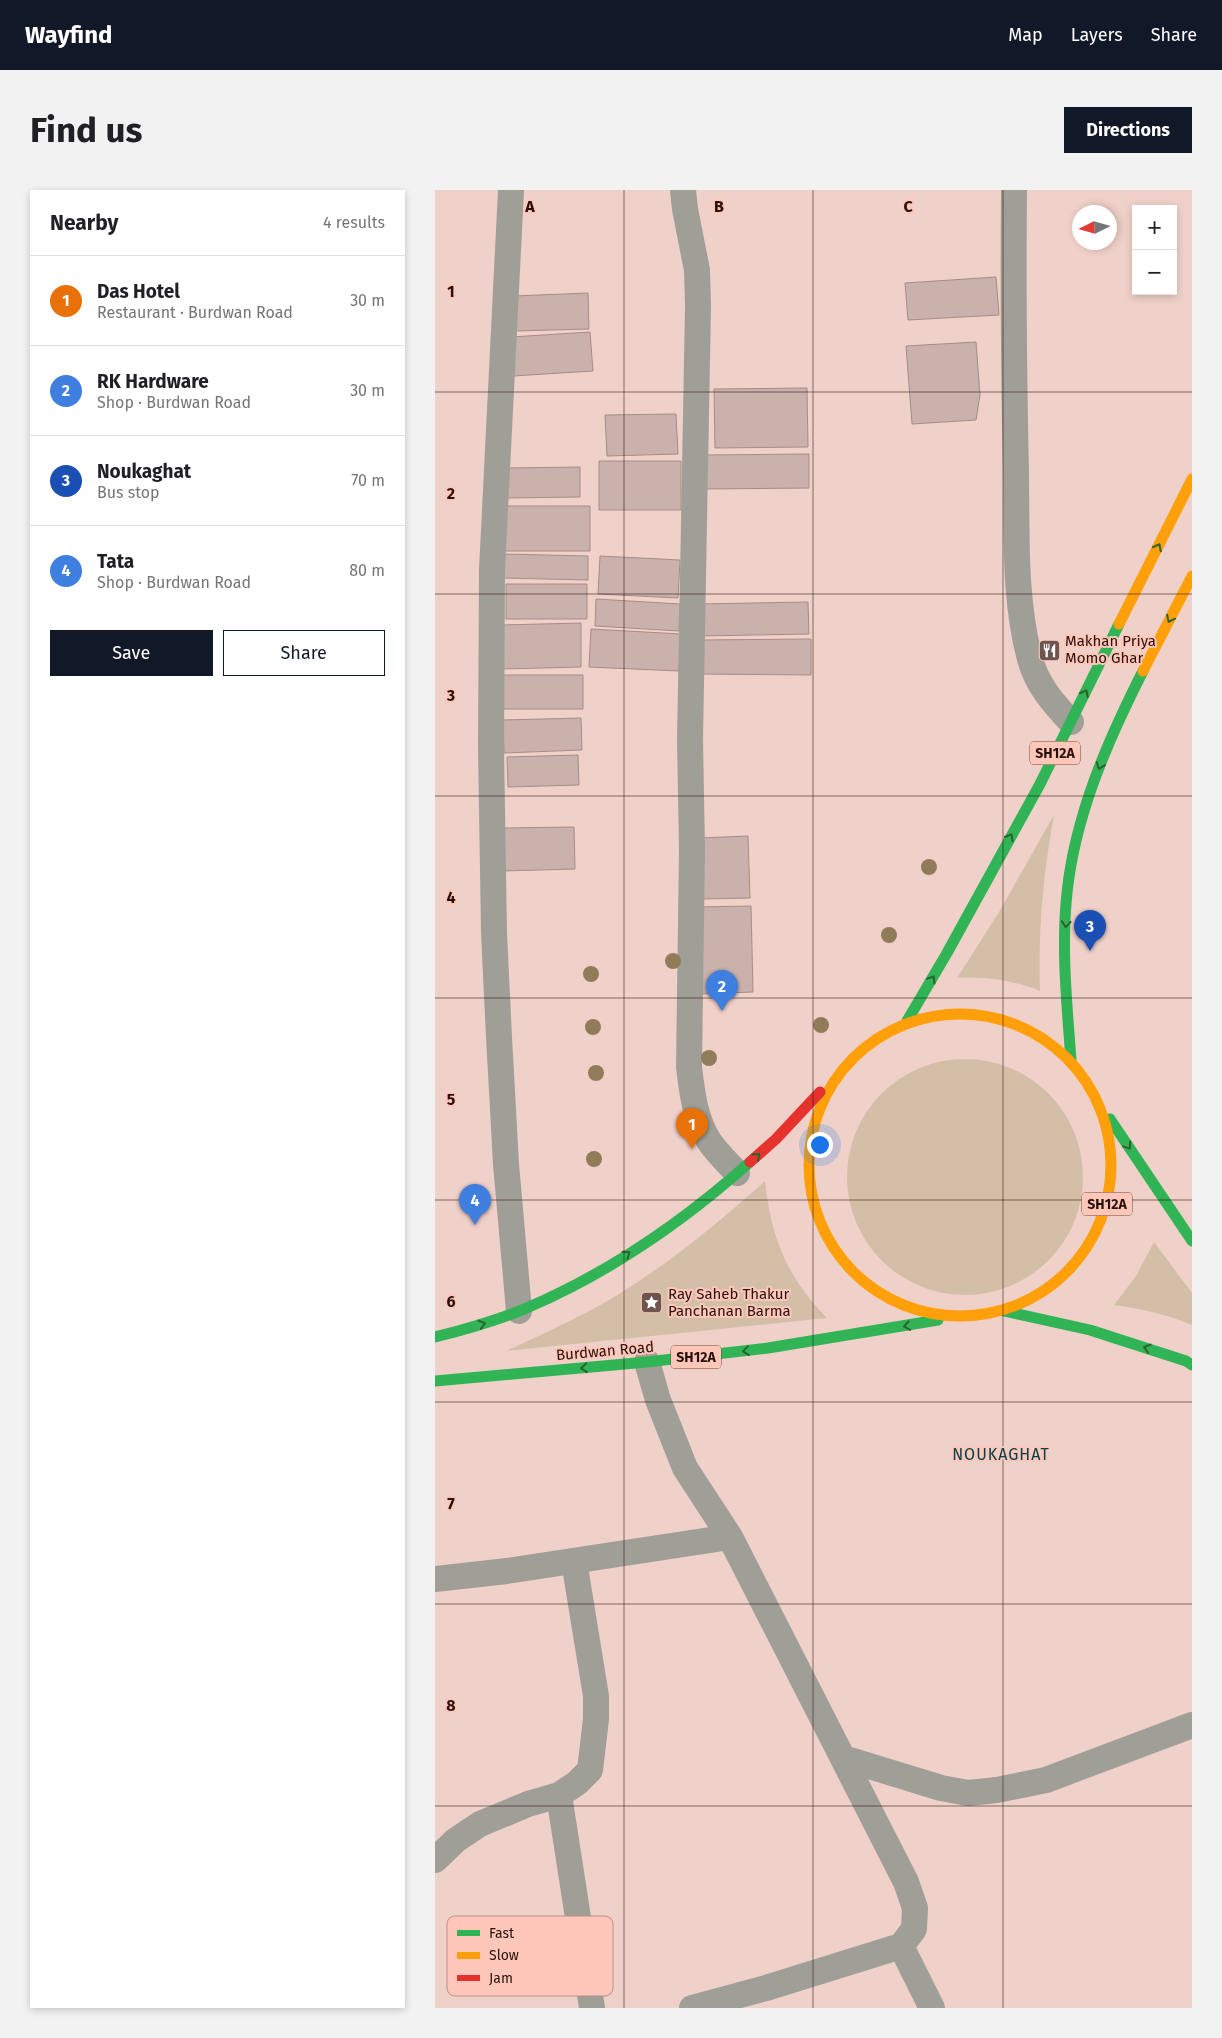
<!DOCTYPE html>
<meta charset="utf-8">
<style>
body{margin:0;font-family:"Fira Sans",sans-serif;background:#f2f2f2;color:#202124}
.controls{position:absolute;right:15px;top:15px;display:grid;overflow:hidden;border-radius:0px;box-shadow:0 2px 8px #0003}
.controls button{width:45px;height:45px;display:grid;place-items:center;padding:0;border:0;border-bottom:1px solid #e0e0e0;background:#fff;color:#202124;font:25px sans-serif}
.compass{position:absolute;left:637px;top:15px;width:45px;height:45px;border-radius:50%;background:#fff;box-shadow:0 2px 8px #0003;rotate:265deg}
.you{position:absolute;left:384px;top:954px;width:18px;height:18px;margin:-12px;border:4px solid #fff;border-radius:50%;background:#1a73e8;box-shadow:0 0 0 8px #1a73e833}
.badge{display:grid;place-items:center;width:32px;height:32px;border-radius:50%;background:#111827;color:#fff;font-size:16px;font-weight:700}
.pin{position:absolute;translate:-50% -41px;filter:drop-shadow(0 1px 2px #0008)}
.pin::after{content:'';position:absolute;top:26px;width:18px;height:15px;background:inherit;clip-path:polygon(0 0,100% 0,50% 100%)}
.list{margin:0;padding:0;list-style:none}
h2{display:flex;justify-content:space-between;align-items:center;height:65px;margin:0;padding:0 20px;font-size:21px}
h2 small{font-size:16px;font-weight:400;color:#757577}
.list li{display:grid;grid-template-columns:32px 1fr auto;gap:15px;align-items:center;box-sizing:border-box;height:90px;padding:0 20px;border-top:1px solid #e0e0e0}
.list b{display:block;font-size:19px;white-space:nowrap}
.list p{margin:0;font-size:16px;white-space:nowrap;color:#757577}
.list em{font-size:16px;font-style:normal;color:#757577}
.actions{display:flex;gap:10px;padding:15px 20px}
.actions a{flex:1;padding:11px 0;border:1px solid #111827;border-radius:0px;text-align:center;font-size:18px;color:#111827}
.actions .main{background:#111827;color:#fff}
.map{position:relative;flex:none;width:757px;height:1818px;overflow:hidden;border-radius:0px}
header{display:flex;align-items:center;gap:30px;box-sizing:border-box;height:70px;padding:0 25px;background:#111827;color:#fff}
header strong{font-size:24px}
nav{display:flex;gap:28px;margin-inline-start:auto;font-size:18px}
.intro{display:flex;align-items:center;justify-content:space-between;box-sizing:border-box;height:120px;padding:0 30px}
h1{margin:0;font-size:35px}
.button{padding:12px 22px;border-radius:0px;background:#111827;color:#fff;font-size:18px;font-weight:700}
main{display:flex;gap:30px;padding:0 30px}
aside{flex:1;background:#fff;border-radius:0px;box-shadow:0 2px 8px #0003}
.map>svg:first-child{display:block}
.green{fill:#d3bfa7}
.building{fill:#cbb1ab;stroke:#a68c86}
.lines{fill:none;stroke-linecap:round;stroke-linejoin:round}
.street{stroke:#a09f97;stroke-width:26}
.fast{stroke:#30b455;stroke-width:11}
.slow{stroke:#ff9f0a;stroke-width:11}
.jam{stroke:#e5322d;stroke-width:11}
.tree{fill:#917c5a}
.oneway{stroke:#2c6230}
.grid{fill:none;stroke:#28100b;stroke-width:1;stroke-opacity:0.55}
.labels{text-anchor:middle;dominant-baseline:central;stroke-width:4;stroke-linejoin:round;paint-order:stroke}
.shield{fill:#ffc7ba;stroke:#684740;stroke-width:1}
.shield-label{font-size:14px;font-weight:bold;fill:#28100b}
.poi-label{font-size:15px;fill:#28100b;stroke:#ffc7ba;text-anchor:start}
.street-label{font-size:15px;fill:#28100b;stroke:#ffc7ba}
.neighbourhood-label{font-size:16px;letter-spacing:1px;fill:#00404a;stroke:#ffc7ba}
.key{fill:#ffc7ba;stroke:#be9086;stroke-width:1}
.key-label{font-size:14px;fill:#28100b}
.grid-label{font-size:16px;text-anchor:middle;font-weight:bold;fill:#28100b;stroke:#ffc7ba;stroke-width:4;stroke-linejoin:round;paint-order:stroke}
</style>
<header>
<strong>Wayfind</strong>
<nav><a>Map</a><a>Layers</a><a>Share</a></nav>
</header>
<div class="intro"><h1>Find us</h1><a class="button">Directions</a></div>
<main>
<aside>
<h2>Nearby<small>4 results</small></h2>
<ul class="list">
<li><span class="badge" style="background:#e8710a">1</span><div><b>Das Hotel</b><p>Restaurant · Burdwan Road</p></div><em>30 m</em></li>
<li><span class="badge" style="background:#3f7fe0">2</span><div><b>RK Hardware</b><p>Shop · Burdwan Road</p></div><em>30 m</em></li>
<li><span class="badge" style="background:#1a4fb4">3</span><div><b>Noukaghat</b><p>Bus stop</p></div><em>70 m</em></li>
<li><span class="badge" style="background:#3f7fe0">4</span><div><b>Tata</b><p>Shop · Burdwan Road</p></div><em>80 m</em></li>
</ul>
<div class="actions"><a class="main">Save</a><a>Share</a></div>
</aside>
<div class="map">
<svg width="757" height="1818" viewBox="0 0 757 1818">
<rect width="100%" height="100%" fill="#f0d1c9"/>
<path class="green" d="M 619,625 C 608,685 603,740 605,801 C 577,790 552,786 522,788 L 564,722 Z
M412 987a118 118 0 1 1 236 0a118 118 0 1 1-236 0Z
M 330,991 C 336,1048 352,1087 392,1128 L 71,1161 C 110,1143 148,1126 184,1104 C 237,1071 284,1032 330,991 Z
M 719,1052 L 757,1103 L 757,1135 C 731,1124 707,1119 679,1115 L 701,1086 Z"/>
<path class="building" d="M 561,87 L 564,125 L 473,130 L 470,93 Z
M 153,103 L 154,139 L 80,141 L 79,106 Z
M 155,142 L 158,181 L 78,186 L 76,147 Z
M 541,152 L 545,205 L 541,230 L 477,234 L 471,156 Z
M 372,198 L 373,257 L 280,258 L 279,199 Z
M 241,224 L 243,264 L 172,266 L 170,225 Z
M 374,264 L 374,298 L 270,299 L 270,265 Z
M 164,271 L 246,271 L 246,320 L 164,320 Z
M 145,277 L 145,307 L 70,308 L 69,278 Z
M 68,316 L 155,316 L 155,361 L 68,361 Z
M 68,364 L 153,366 L 153,390 L 68,388 Z
M 165,366 L 245,370 L 243,408 L 163,404 Z
M 71,394 L 152,394 L 152,429 L 71,429 Z
M 161,409 L 245,414 L 244,441 L 160,436 Z
M 373,412 L 374,444 L 265,446 L 264,414 Z
M 146,433 L 146,477 L 67,479 L 66,435 Z
M 156,439 L 246,444 L 244,481 L 154,477 Z
M 376,449 L 376,485 L 264,484 L 264,450 Z
M 68,485 L 148,485 L 148,519 L 68,519 Z
M 146,528 L 147,560 L 69,563 L 68,530 Z
M 143,565 L 144,595 L 73,597 L 72,567 Z
M 139,637 L 140,679 L 68,681 L 68,638 Z
M 313,646 L 315,708 L 267,709 L 265,648 Z
M 316,716 L 318,802 L 263,804 L 262,717 Z"/>
<g class="lines">
<path class="street" d="M 76,0 L 57,380 L 56,557 L 59,743 L 64,847 L 71,974 L 84,1121
M 248,0 L 250,19 L 262,80 L 263,116 L 255,549 L 257,659 L 254,877 C 257,902 260,929 274,951 C 282,963 293,973 302,983
M 579,0 C 578,95 579,190 581,284 C 582,345 579,410 595,469 C 602,495 618,513 636,532
M 212,1172 L 223,1210 L 250,1278 L 295,1347 L 471,1692 L 480,1718 L 479,1739 L 466,1756 L 331,1798 L 257,1818
M 0,1389 L 72,1381 L 295,1347
M 408,1568 L 506,1598 L 533,1603 L 562,1600 L 611,1590 L 757,1535
M 124,1605 L 157,1818
M 0,1670 L 21,1650 L 45,1634 L 93,1614 L 124,1605 L 142,1593 L 155,1580 L 161,1529 L 161,1506 L 139,1371
M 466,1756 L 497,1818"/>
<path class="fast" d="M 472,831 L 512,763 L 605,594 L 684,434
M 636,870 C 632,815 626,758 632,703 C 640,625 673,550 708,481
M 675,929 L 757,1051
M 569,1121 L 655,1140 L 751,1171 L 757,1175
M 0,1147 C 32,1139 64,1130 94,1117 C 175,1082 250,1030 315,972
M 0,1191 L 212,1172 L 333,1158 L 503,1130"/>
<path class="slow" d="M 684,434 L 757,289
M 708,481 L 757,386
M374 975a151 151 0 1 1 302 0a151 151 0 1 1-302 0Z"/>
<path class="jam" d="M 315,972 L 341,949 L 385,902"/>
</g>
<g class="tree">
<circle cx="494" cy="677" r="8"/>
<circle cx="454" cy="745" r="8"/>
<circle cx="238" cy="771" r="8"/>
<circle cx="156" cy="784" r="8"/>
<circle cx="386" cy="835" r="8"/>
<circle cx="158" cy="837" r="8"/>
<circle cx="274" cy="868" r="8"/>
<circle cx="161" cy="883" r="8"/>
<circle cx="159" cy="969" r="8"/>
</g>
<defs><path id="oneway-chevron" d="M-2-3.5L2.5 0L-2 3.5" fill="none" stroke-width="1.6" stroke-linecap="round" stroke-linejoin="round" transform="scale(1.25)"/></defs>
<g class="oneway">
<use href="#oneway-chevron" transform="translate(723 357) rotate(-63)"/>
<use href="#oneway-chevron" transform="translate(735 429) rotate(116)"/>
<use href="#oneway-chevron" transform="translate(650 503) rotate(-63)"/>
<use href="#oneway-chevron" transform="translate(665 576) rotate(110)"/>
<use href="#oneway-chevron" transform="translate(575 647) rotate(-60)"/>
<use href="#oneway-chevron" transform="translate(631 734) rotate(94)"/>
<use href="#oneway-chevron" transform="translate(497 789) rotate(-59)"/>
<use href="#oneway-chevron" transform="translate(693 956) rotate(56)"/>
<use href="#oneway-chevron" transform="translate(322 966) rotate(-42)"/>
<use href="#oneway-chevron" transform="translate(192 1064) rotate(-34)"/>
<use href="#oneway-chevron" transform="translate(47 1134) rotate(-17)"/>
<use href="#oneway-chevron" transform="translate(472 1136) rotate(171)"/>
<use href="#oneway-chevron" transform="translate(712 1158) rotate(-162)"/>
<use href="#oneway-chevron" transform="translate(311 1161) rotate(173)"/>
<use href="#oneway-chevron" transform="translate(149 1178) rotate(175)"/>
</g>
<path class="grid" d="M 189,0 L 189,1818M 378,0 L 378,1818M 568,0 L 568,1818M 0,202 L 757,202M 0,404 L 757,404M 0,606 L 757,606M 0,808 L 757,808M 0,1010 L 757,1010M 0,1212 L 757,1212M 0,1414 L 757,1414M 0,1616 L 757,1616"/>
<defs>
<symbol id="restaurant-square" viewBox="-11 -11 22 22"><rect x="-9" y="-9" width="18" height="18" rx="4" fill="#6e544e" stroke="#ffc7ba"/><path d="M-5-6h1v4h1v-4h1v4h1v-4h1v5L-1.5 .5V6h-2V.5L-5-1ZM5-6V6H3V1.5H1.5Q1.5-4 5-6Z" fill="#fff"/></symbol>
<symbol id="sight-square" viewBox="-11 -11 22 22"><rect x="-9" y="-9" width="18" height="18" rx="4" fill="#6e544e" stroke="#ffc7ba"/><path d="M0-6L1.8-2.2L6-1.7L2.9 1.2L3.7 5.4L0 3.3L-3.7 5.4L-2.9 1.2L-6-1.7L-1.8-2.2Z" fill="#fff"/></symbol>
</defs>
<g fill-rule="evenodd">
<use href="#restaurant-square" x="602" y="448" width="25" height="25"/>
<use href="#sight-square" x="204" y="1100" width="25" height="25"/>
</g>
<g class="labels">
<g class="shield">
<rect x="595" y="551.5" width="50" height="23" rx="4"/>
<rect x="647" y="1002.5" width="50" height="23" rx="4"/>
<rect x="236" y="1155.5" width="50" height="23" rx="4"/>
</g>
<g class="shield-label">
<text x="620" y="563">SH12A</text>
<text x="672" y="1014">SH12A</text>
<text x="261" y="1167">SH12A</text>
</g>
<g class="poi-label">
<text x="630" y="451">Makhan Priya<tspan x="630" dy="17">Momo Ghar</tspan></text>
<text x="233" y="1104">Ray Saheb Thakur<tspan x="233" dy="17">Panchanan Barma</tspan></text>
</g>
<g class="street-label">
<text transform="translate(170 1161) rotate(-5)">Burdwan Road</text>
</g>
<g class="neighbourhood-label">
<text x="566" y="1264">NOUKAGHAT</text>
</g>
</g>
<rect x="12" y="1726" width="166" height="80" rx="8" class="key"/>
<rect x="22" y="1740" width="23" height="6" fill="#30b455"/>
<rect x="22" y="1762" width="23" height="7" fill="#ff9f0a"/>
<rect x="22" y="1785" width="23" height="6" fill="#e5322d"/>
<g class="key-label">
<text x="54" y="1748">Fast</text>
<text x="54" y="1770">Slow</text>
<text x="54" y="1793">Jam</text>
</g>
<g class="grid-label">
<text x="95" y="22">A</text>
<text x="284" y="22">B</text>
<text x="473" y="22">C</text>
<text x="16" y="107">1</text>
<text x="16" y="309">2</text>
<text x="16" y="511">3</text>
<text x="16" y="713">4</text>
<text x="16" y="915">5</text>
<text x="16" y="1117">6</text>
<text x="16" y="1319">7</text>
<text x="16" y="1521">8</text>
</g>
</svg>
<div class="controls">
<button>+</button>
<button>−</button>
</div>
<svg class="compass" viewBox="-18 -18 36 36"><path d="M0-13l5 13h-10z" fill="#e53935"/><path d="M0 13l5-13h-10z" fill="#757577"/></svg>
<div class="you"></div>
<div class="pin badge" style="left:257px;top:959px;background:#e8710a">1</div>
<div class="pin badge" style="left:287px;top:821px;background:#3f7fe0">2</div>
<div class="pin badge" style="left:655px;top:761px;background:#1a4fb4">3</div>
<div class="pin badge" style="left:40px;top:1035px;background:#3f7fe0">4</div>
</div>
</main>
